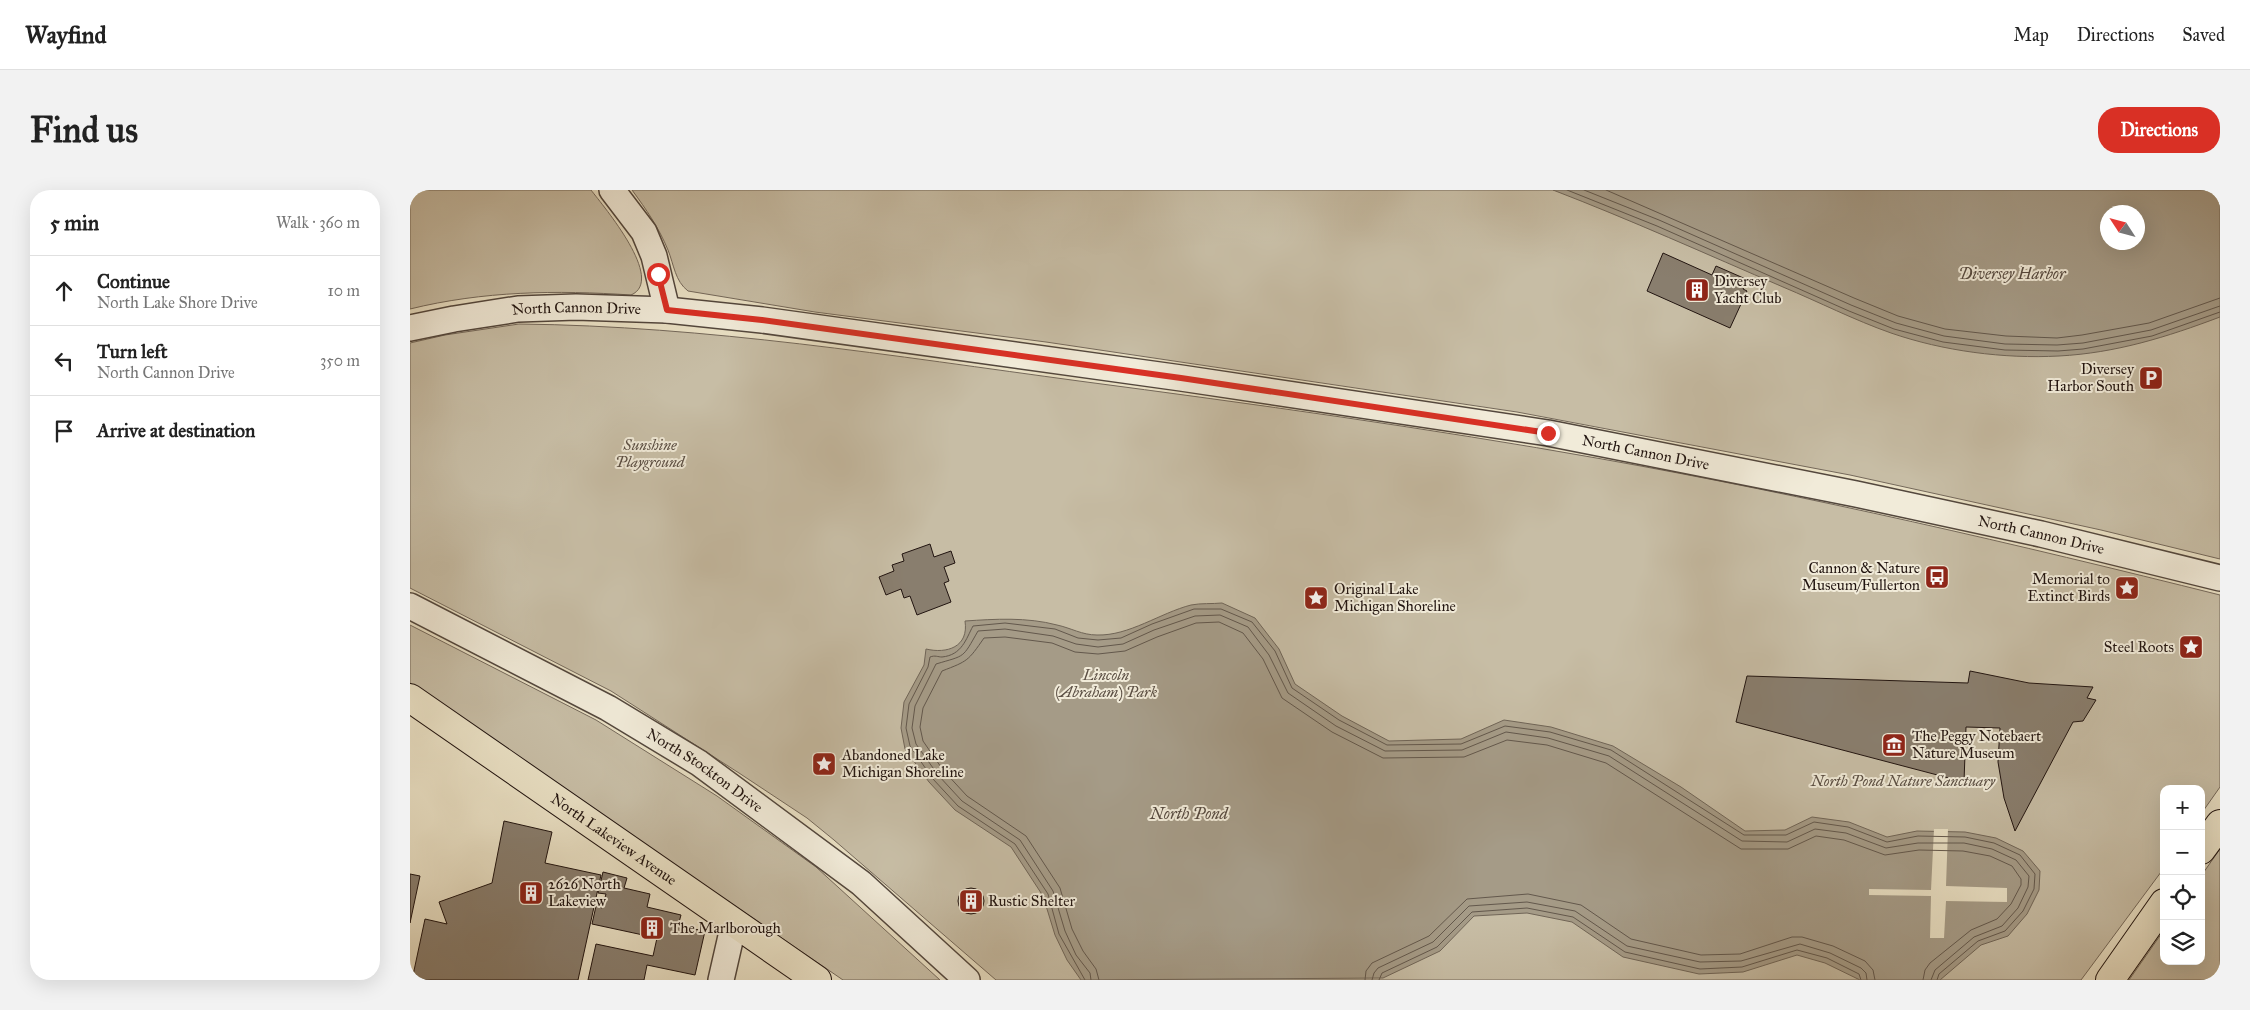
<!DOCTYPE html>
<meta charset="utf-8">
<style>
body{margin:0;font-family:"IM FELL Great Primer",serif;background:#f2f2f2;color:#222}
.controls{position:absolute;right:15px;bottom:15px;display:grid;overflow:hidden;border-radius:10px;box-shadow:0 5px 20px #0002}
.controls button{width:45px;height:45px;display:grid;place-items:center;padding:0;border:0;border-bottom:1px solid #e0e0e0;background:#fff;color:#222;font:25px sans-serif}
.compass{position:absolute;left:1690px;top:15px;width:45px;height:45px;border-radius:50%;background:#fff;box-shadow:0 5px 20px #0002;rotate:306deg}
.stop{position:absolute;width:15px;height:15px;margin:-11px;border:4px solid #d93025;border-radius:50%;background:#fff}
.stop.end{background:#d93025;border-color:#fff;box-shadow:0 1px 5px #0008}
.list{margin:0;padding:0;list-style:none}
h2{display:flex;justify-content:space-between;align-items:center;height:65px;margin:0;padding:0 20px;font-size:21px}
h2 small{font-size:16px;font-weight:400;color:#767676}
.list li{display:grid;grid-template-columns:32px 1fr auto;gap:15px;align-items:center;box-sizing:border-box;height:70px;padding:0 20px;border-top:1px solid #e0e0e0}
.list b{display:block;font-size:19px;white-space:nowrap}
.list p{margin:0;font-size:16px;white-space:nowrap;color:#767676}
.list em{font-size:16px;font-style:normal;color:#767676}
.icon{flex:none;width:28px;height:28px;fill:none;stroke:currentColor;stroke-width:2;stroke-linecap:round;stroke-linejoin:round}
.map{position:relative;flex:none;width:1810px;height:790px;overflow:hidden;border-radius:20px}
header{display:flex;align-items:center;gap:30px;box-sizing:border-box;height:70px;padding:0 25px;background:#fff;border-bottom:1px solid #e0e0e0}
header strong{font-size:24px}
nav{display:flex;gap:28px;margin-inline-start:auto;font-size:18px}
.intro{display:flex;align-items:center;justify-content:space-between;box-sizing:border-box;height:120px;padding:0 30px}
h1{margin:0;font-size:35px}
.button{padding:12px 22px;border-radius:20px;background:#d93025;color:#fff;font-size:18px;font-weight:700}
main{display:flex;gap:30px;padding:0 30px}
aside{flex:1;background:#fff;border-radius:20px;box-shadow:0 5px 20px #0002}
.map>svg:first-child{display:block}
.green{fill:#c7bda5;stroke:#74685a;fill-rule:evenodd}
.water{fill:#a59b87;stroke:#706557;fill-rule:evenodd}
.pier{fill:#e9e0c4}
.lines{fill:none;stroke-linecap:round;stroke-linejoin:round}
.shore{stroke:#63584c;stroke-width:1}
.building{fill:#897e6e;stroke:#211410}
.minor-casing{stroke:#53473d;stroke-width:28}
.major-casing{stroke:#211410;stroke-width:30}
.minor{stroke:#f1ebd9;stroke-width:25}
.major{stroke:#e9e0c4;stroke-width:28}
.route{stroke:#d93025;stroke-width:6}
.labels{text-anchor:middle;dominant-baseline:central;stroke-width:4;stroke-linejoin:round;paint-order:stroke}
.poi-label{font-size:15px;fill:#211410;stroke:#f1ebd9;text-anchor:start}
.street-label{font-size:15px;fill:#211410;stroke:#f1ebd9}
.park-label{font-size:15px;font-style:italic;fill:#5b4f44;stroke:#f1ebd9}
.water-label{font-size:16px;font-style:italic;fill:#564a40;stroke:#f1ebd9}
</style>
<header>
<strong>Wayfind</strong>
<nav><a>Map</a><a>Directions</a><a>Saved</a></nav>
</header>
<div class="intro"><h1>Find us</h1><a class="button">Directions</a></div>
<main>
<aside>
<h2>5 min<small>Walk · 360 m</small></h2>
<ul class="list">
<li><svg class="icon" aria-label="ahead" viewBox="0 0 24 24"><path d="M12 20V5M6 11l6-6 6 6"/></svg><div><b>Continue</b><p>North Lake Shore Drive</p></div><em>10 m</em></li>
<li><svg class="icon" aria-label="left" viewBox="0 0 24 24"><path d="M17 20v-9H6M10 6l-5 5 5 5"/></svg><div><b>Turn left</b><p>North Cannon Drive</p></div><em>350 m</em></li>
<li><svg class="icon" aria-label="arrive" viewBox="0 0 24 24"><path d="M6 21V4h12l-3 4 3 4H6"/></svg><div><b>Arrive at destination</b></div></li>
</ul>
</aside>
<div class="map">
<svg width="1810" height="790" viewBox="0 0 1810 790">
<rect width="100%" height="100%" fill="#e9e0c4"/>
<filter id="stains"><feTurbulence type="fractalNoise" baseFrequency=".004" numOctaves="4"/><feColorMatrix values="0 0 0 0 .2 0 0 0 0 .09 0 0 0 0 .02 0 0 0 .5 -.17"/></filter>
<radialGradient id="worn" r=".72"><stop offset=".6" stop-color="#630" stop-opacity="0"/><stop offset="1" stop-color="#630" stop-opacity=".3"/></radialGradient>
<path class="green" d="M 0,0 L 181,0 C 194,17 256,90 221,105 C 147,100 73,101 0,119 Z
M 222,0 L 1810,0 L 1810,369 L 1691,340 L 1440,285 L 1107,222 L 636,152 L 405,122 L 278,101 C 265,91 264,75 258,60 C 249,38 236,19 222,0 ZM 1698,22 L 1728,22 L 1728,52 L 1698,52 Z
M 109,134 C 297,136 483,166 669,191 C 844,214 1018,238 1192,269 C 1400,306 1606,354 1810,405 L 1810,597 L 1791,624 L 1791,599 L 1754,599 L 1754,678 L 1671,790 L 586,790 L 424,650 L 397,628 L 329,583 L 201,501 L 0,398 L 0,153 L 35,145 Z
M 0,435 L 186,530 L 307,606 L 406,677 L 530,790 L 433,790 L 0,493 Z
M 1810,659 L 1810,790 L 1719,790 L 1754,740 L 1754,771 L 1791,771 L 1791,686 Z"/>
<path class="water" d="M 1143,0 L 1810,0 L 1810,127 C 1757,147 1706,163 1649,166 C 1594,169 1533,161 1481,143 C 1444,130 1409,112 1373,97 C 1296,64 1221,30 1143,0 ZM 1698,22 L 1728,22 L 1728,52 L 1698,52 Z
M 812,413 L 845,428 L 869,459 L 885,494 L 932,526 L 979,551 L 1051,549 L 1094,530 L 1141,537 L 1203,556 L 1271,597 L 1335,641 L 1375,640 L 1402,627 L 1439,632 L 1477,647 L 1507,641 L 1555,642 L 1586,648 L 1613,661 L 1630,681 L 1629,700 L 1617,724 L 1598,746 L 1571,755 L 1530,790 L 1450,790 L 1415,773 L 1387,765 L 1333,782 L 1289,784 L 1213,767 L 1162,732 L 1117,723 L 1064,726 L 1030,761 L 973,788 L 671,790 L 657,770 L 645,745 L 633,706 L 601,657 L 545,620 L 519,592 L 495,559 L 491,538 L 494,512 L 514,475 L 516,459 C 537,464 559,457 555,431 C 585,429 617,427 647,435 C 661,438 672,445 687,445 C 719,446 750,423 781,415 C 791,413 802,414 812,413 Z"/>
<path class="pier" d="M 1524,639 L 1538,639 L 1536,696 L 1597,698 L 1597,712 L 1536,711 L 1534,748 L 1520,748 L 1521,706 L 1459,705 L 1459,699 L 1521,700 Z"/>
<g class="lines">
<path class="shore" d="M 1157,0 L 1247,36 L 1439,121 L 1484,139 L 1533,152 L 1595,160 L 1648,161 L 1673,159 L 1742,146 L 1810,122
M 1174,0 L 1249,30 L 1441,115 L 1486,133 L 1534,146 L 1595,154 L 1647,155 L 1673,153 L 1741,140 L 1810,116
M 1196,0 L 1444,108 L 1488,126 L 1535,139 L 1596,146 L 1647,148 L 1672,145 L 1739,133 L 1810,108
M 675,790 L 649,744 L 638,704 L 605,654 L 548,616 L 523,589 L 500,556 L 496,538 L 499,514 L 518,477 L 520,467 C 525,465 528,467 532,467 C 552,465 556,449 563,436 L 595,433 L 645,439 L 668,448 L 688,450 L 711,448 L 742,434 L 784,419 L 811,419 L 842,432 L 865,461 L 882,498 L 929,530 L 977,555 L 1051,554 L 1095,536 L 1140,542 L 1201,560 L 1334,645 L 1376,645 L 1404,632 L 1438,637 L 1477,652 L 1508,646 L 1555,647 L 1584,653 L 1610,665 L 1625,684 L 1624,699 L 1613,721 L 1595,741 L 1568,751 L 1529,784 L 1527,790
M 681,790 L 680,783 L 666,765 L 655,741 L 643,701 L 610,650 L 552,611 L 528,585 L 506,554 L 502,538 L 505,516 L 526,474 C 556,465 552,469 568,441 L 595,439 L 643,446 L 666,454 L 688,457 L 713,454 L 744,440 L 785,426 L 810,425 L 838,437 L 859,465 L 878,503 L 926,536 L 975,561 L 1052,560 L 1096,542 L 1138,548 L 1199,566 L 1332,651 L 1377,652 L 1405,639 L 1436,643 L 1476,658 L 1508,653 L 1554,653 L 1582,659 L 1606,670 L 1619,686 L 1618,697 L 1608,718 L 1592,736 L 1564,747 L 1525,780 L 1521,790
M 689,790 L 686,779 L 673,761 L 662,739 L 650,698 L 616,646 L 557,606 L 533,580 L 513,551 L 510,537 L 513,518 L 532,481 C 558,471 558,471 574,448 L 595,447 L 642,453 L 665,462 L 688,464 L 715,461 L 747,447 L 786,433 L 809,432 L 833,443 L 853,469 L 872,508 L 922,542 L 973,568 L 1054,567 L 1097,550 L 1137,555 L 1196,573 L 1331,659 L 1378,659 L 1406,646 L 1434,650 L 1475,665 L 1509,660 L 1553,661 L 1580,666 L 1602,676 L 1611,689 L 1611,695 L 1601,714 L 1587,729 L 1561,740 L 1520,773 L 1515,780 L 1513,790
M 955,790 L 956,781 L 962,773 L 1019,746 L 1057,709 L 1118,704 L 1171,715 L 1221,749 L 1291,765 L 1330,764 L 1382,747 L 1392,747 L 1423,756 L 1455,771 L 1463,780 L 1465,790
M 962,790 L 964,783 L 968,778 L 1023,752 L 1059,716 L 1117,712 L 1165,721 L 1217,756 L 1290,772 L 1331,771 L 1390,754 L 1420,763 L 1451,778 L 1456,783 L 1457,790
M 969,790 L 972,783 L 1027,757 L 1062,722 L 1117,718 L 1163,727 L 1215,762 L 1290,779 L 1332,777 L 1387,760 L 1417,768 L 1449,784 L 1451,790"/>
</g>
<path class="building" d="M 1253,63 L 1302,85 L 1306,76 L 1338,90 L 1333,99 L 1337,101 L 1320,138 L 1237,101 Z
M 520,354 L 524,367 L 541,361 L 545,373 L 534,377 L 539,391 L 534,393 L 541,412 L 507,425 L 500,406 L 494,408 L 491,399 L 476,405 L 469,387 L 484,381 L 482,375 L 494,371 L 492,364 Z
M 1560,481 L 1619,493 L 1683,497 L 1677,508 L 1686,510 L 1673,531 L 1663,532 L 1605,641 L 1594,608 L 1588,572 L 1590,538 L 1556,537 L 1554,592 L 1326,532 L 1337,486 L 1558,493 Z
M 94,631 L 142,642 L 135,673 L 191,685 L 168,790 L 2,790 L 15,729 L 37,734 L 29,712 L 82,693 Z
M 193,682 L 217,688 L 214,698 L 240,704 L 237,717 L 271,725 L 268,736 L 295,741 L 285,785 L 237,775 L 234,790 L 178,790 L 186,754 L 243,766 L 247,748 L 182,734 L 186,716 L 192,718 L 196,704 L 188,703 Z
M 0,684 L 10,686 L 0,733 Z
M548 711a13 13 0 1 1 26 0a13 13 0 1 1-26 0Z"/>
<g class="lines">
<defs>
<g id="minor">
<path d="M 202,0 L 234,42 L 244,66 L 257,120"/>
<path id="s1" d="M 0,138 L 44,129 L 108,119 L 166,117 L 257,120 L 352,130 L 771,188 L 1138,243 L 1446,304 L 1631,344 L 1810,388"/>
<path id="s2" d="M 0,416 L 198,518 L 289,573 L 451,693 L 557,790"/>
<path d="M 311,790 L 324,733"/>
</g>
<g id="major">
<path id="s3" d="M 0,508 L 407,790"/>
<path d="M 1791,660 L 1810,634"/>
<path d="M 1700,790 L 1754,713"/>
</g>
</defs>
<use href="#minor" class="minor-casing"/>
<use href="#major" class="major-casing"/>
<use href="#minor" class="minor"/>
<use href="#major" class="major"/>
</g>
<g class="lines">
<path class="route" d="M 248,84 L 257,120 L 352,130 L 771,188 L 1138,243"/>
</g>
<defs>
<symbol id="building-square" viewBox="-11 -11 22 22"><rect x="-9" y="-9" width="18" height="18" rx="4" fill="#8f2418" stroke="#f1ebd9"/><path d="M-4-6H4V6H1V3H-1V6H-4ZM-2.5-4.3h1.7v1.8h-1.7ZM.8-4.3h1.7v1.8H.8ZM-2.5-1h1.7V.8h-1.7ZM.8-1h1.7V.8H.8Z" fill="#fff"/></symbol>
<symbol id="parking-square" viewBox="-11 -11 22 22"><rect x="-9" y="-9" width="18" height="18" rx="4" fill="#8f2418" stroke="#f1ebd9"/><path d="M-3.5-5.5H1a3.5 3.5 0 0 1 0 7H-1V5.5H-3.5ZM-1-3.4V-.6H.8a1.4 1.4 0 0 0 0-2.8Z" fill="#fff"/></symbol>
<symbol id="bus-square" viewBox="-11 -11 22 22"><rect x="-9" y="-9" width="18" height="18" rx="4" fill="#8f2418" stroke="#f1ebd9"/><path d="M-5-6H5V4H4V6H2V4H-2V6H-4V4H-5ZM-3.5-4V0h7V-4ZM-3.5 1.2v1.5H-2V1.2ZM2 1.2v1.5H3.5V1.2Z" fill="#fff"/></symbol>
<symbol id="sight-square" viewBox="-11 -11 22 22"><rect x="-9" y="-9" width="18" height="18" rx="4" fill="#8f2418" stroke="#f1ebd9"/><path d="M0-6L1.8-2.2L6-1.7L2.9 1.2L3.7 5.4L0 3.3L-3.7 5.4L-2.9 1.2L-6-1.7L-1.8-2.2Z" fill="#fff"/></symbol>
<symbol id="museum-square" viewBox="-11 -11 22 22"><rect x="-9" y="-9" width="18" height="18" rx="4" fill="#8f2418" stroke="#f1ebd9"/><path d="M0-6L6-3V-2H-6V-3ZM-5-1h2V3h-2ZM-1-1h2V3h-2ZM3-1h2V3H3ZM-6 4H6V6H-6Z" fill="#fff"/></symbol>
</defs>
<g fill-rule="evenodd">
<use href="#building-square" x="1273" y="86" width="28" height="28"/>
<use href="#parking-square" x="1727" y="174" width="28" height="28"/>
<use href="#bus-square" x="1513" y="373" width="28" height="28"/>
<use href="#sight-square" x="1703" y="384" width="28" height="28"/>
<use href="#sight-square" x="892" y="394" width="28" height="28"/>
<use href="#sight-square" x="1767" y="443" width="28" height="28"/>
<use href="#museum-square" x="1470" y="541" width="28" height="28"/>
<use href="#sight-square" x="400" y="560" width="28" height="28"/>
<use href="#building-square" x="107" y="689" width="28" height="28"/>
<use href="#building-square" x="547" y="697" width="28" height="28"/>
<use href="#building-square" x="228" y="724" width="28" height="28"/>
</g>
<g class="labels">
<g class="poi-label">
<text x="1304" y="91">Diversey<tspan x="1304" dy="17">Yacht Club</tspan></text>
<text x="1724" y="179" text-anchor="end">Diversey<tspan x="1724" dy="17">Harbor South</tspan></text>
<text x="1510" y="378" text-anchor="end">Cannon &amp; Nature<tspan x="1510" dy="17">Museum/Fullerton</tspan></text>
<text x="1700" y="389" text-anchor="end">Memorial to<tspan x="1700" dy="17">Extinct Birds</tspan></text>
<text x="924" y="399">Original Lake<tspan x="924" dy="17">Michigan Shoreline</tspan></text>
<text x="1764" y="457" text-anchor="end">Steel Roots</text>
<text x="1502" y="546">The Peggy Notebaert<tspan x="1502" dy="17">Nature Museum</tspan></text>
<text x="432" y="565">Abandoned Lake<tspan x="432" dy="17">Michigan Shoreline</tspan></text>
<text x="138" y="694">2626 North<tspan x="138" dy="17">Lakeview</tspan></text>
<text x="578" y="711">Rustic Shelter</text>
<text x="260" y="738">The Marlborough</text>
</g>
<g class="street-label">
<text stroke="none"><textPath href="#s1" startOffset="168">North Cannon Drive</textPath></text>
<text stroke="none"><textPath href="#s1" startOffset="1248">North Cannon Drive</textPath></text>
<text stroke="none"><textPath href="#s1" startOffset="1652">North Cannon Drive</textPath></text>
<text stroke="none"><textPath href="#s2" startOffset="338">North Stockton Drive</textPath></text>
<text stroke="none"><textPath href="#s3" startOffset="248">North Lakeview Avenue</textPath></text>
</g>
<g class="park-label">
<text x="240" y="255">Sunshine<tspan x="240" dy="17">Playground</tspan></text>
<text x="696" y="485">Lincoln<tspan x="696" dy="17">(Abraham) Park</tspan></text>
<text x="1493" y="591">North Pond Nature Sanctuary</text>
</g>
<g class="water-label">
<text x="1602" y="83">Diversey Harbor</text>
<text x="779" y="623">North Pond</text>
</g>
</g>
<rect width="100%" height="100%" filter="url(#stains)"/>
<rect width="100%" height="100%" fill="url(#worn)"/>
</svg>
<div class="controls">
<button>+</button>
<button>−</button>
<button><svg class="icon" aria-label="locate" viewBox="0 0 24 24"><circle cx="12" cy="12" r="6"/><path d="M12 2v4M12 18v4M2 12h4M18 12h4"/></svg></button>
<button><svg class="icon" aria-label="layers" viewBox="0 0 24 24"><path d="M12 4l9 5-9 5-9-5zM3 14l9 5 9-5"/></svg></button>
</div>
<svg class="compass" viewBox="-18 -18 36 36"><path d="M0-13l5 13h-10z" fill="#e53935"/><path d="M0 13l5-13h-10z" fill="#767676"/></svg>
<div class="stop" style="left:248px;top:84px"></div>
<div class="stop end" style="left:1138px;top:243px"></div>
</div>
</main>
